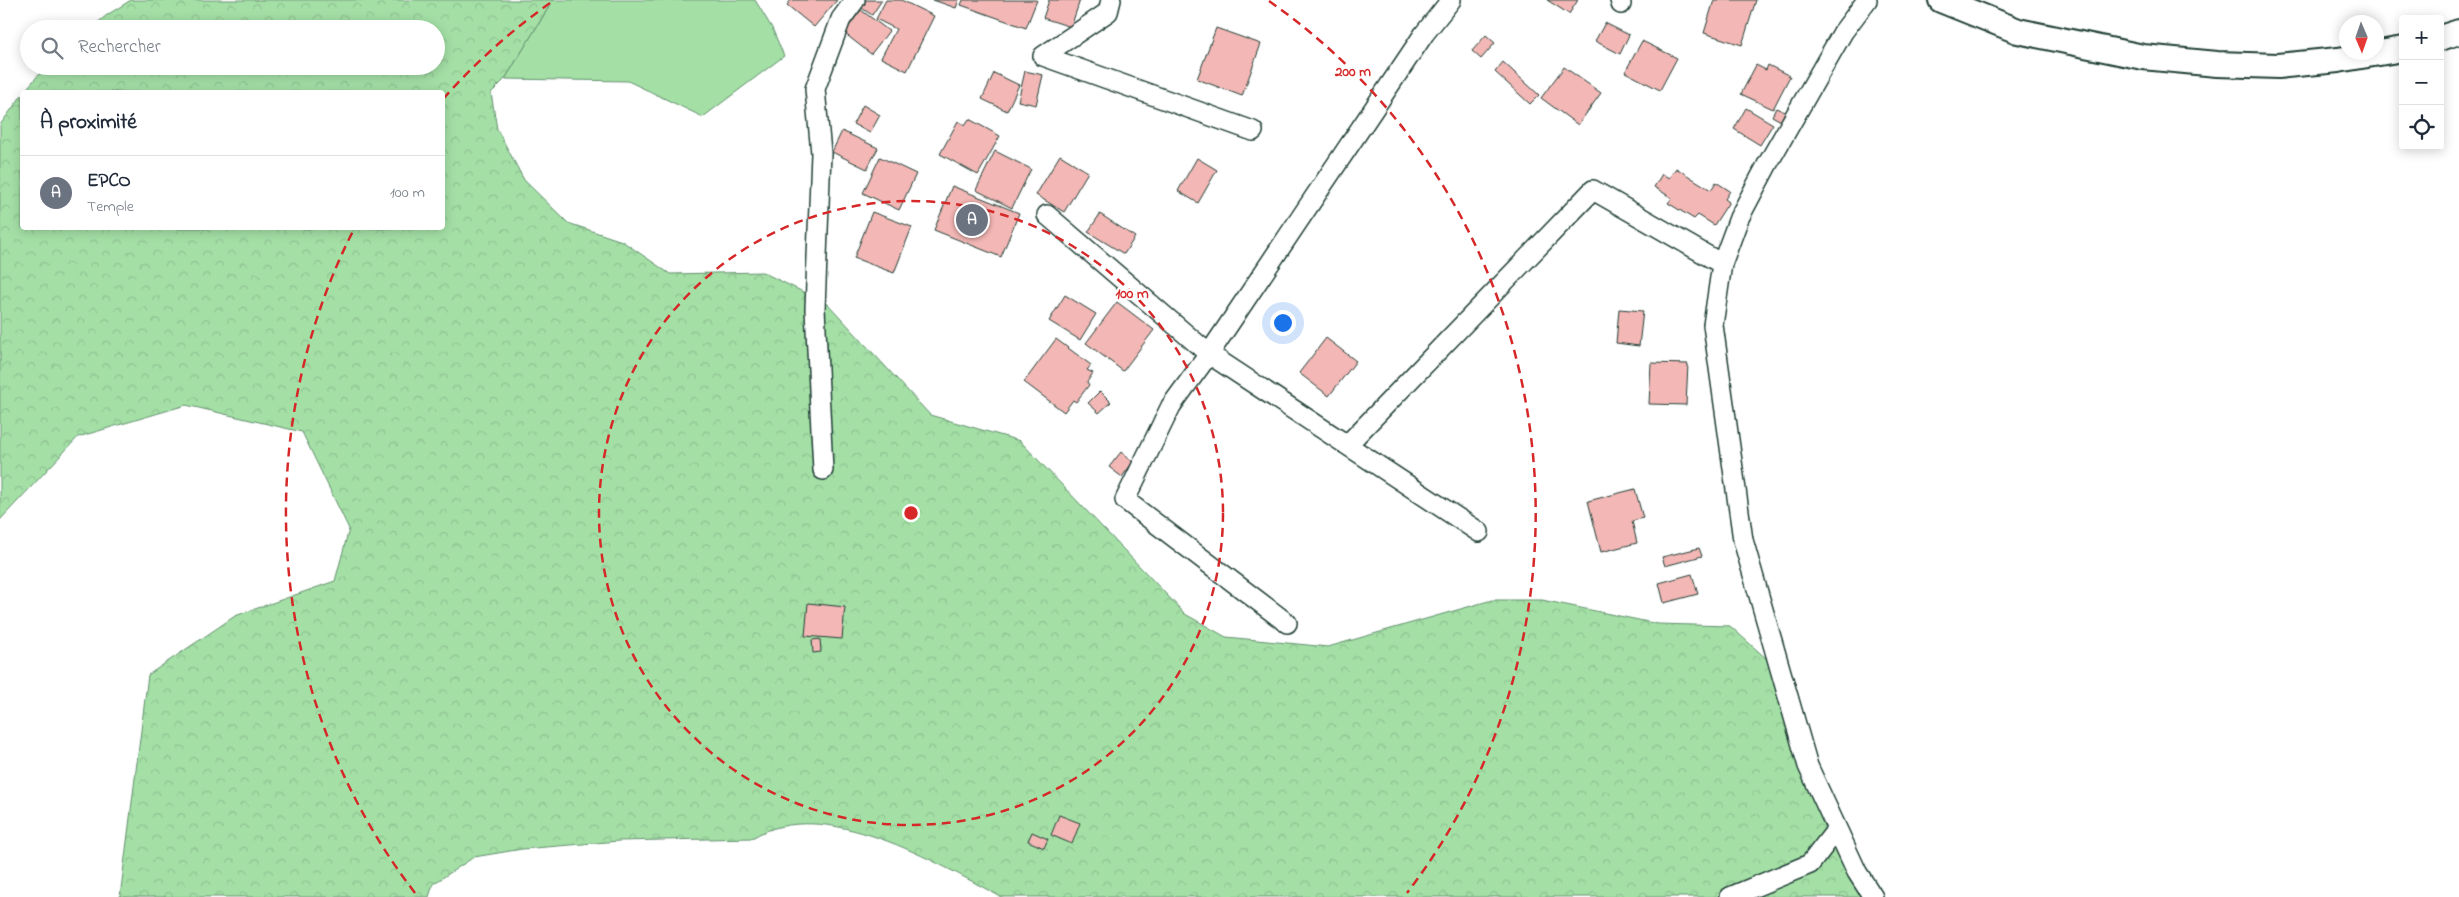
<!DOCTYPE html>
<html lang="fr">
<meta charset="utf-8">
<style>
body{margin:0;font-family:"Indie Flower",sans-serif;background:#f6f6f7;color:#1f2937}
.controls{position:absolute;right:15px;top:15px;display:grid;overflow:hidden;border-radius:5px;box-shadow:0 2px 12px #0003}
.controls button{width:45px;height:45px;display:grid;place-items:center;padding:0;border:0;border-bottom:1px solid #e0e1e3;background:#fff;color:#1f2937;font:25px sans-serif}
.compass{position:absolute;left:2339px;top:15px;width:45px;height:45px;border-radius:50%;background:#fff;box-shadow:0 2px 12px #0003;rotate:178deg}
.you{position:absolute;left:1282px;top:322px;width:18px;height:18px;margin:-12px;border:4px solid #fff;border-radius:50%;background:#1a73e8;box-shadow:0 0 0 8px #1a73e833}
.badge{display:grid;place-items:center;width:32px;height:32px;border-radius:50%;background:#7c3aed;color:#fff;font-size:16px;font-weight:700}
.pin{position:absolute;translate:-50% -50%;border:2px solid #fff;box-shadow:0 1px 5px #0006}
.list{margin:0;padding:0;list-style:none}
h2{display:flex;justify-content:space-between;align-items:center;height:65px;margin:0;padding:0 20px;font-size:21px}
h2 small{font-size:16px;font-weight:400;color:#747a83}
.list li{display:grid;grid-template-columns:32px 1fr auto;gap:15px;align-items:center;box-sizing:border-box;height:75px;padding:0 20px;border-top:1px solid #e0e1e3}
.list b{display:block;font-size:19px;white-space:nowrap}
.list p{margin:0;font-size:16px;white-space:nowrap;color:#747a83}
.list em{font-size:16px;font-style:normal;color:#747a83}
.icon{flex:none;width:28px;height:28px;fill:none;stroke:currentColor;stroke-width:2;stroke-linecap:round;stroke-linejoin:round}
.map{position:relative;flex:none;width:2459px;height:897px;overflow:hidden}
.search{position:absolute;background:#fff;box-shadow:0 2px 12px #0003;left:20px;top:20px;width:425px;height:55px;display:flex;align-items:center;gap:12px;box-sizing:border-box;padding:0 18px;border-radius:28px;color:#747a83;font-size:19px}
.panel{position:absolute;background:#fff;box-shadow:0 2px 12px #0003;left:20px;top:90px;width:425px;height:140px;border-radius:5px}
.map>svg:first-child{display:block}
.green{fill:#a4e0a6;stroke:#628e6d}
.forest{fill:url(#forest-crowns);stroke:#628e6d}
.building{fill:#f3b7b5;stroke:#1f3d34}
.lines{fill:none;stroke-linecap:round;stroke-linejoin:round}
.minor-casing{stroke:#1f3d34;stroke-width:22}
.tertiary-casing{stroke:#1f3d34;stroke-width:28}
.minor{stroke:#fff;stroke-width:19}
.tertiary{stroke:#fff;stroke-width:24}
.ring{fill:none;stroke:#d62828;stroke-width:2.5;stroke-dasharray:9 6}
.centre{fill:#d62828;stroke:#fff;stroke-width:2.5}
.ring-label{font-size:15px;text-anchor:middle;font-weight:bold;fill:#d62828;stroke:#fff;stroke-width:4;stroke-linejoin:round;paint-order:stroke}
</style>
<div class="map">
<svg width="2459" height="897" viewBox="0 0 2459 897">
<defs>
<pattern id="forest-crowns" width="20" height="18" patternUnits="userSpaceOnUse" patternTransform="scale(1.25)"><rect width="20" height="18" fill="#a4e0a6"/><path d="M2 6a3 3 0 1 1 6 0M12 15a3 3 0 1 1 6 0" fill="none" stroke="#8dc190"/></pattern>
</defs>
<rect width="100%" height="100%" fill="#fff"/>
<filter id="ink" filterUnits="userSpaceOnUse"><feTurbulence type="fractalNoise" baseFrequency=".02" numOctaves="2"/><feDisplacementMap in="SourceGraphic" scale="10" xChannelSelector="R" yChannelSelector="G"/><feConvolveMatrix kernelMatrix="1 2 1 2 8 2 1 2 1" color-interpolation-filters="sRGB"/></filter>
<g filter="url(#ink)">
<path class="green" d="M 553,0 L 755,0 L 772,28 L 784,56 L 703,117 L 628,81 L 505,79 Z"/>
<path class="forest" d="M 131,0 L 553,0 L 505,79 L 491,93 L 497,129 L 524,180 L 568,223 L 622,241 L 670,274 L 762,272 L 828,304 L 930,415 L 1020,441 L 1185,614 L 1226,637 L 1328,647 L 1492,600 L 1542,600 L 1658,624 L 1730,626 L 1778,669 L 1808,766 L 1873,897 L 1001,897 C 937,863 824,794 752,838 L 619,841 L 522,849 L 474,857 L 433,884 L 429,897 L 120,897 L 148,675 L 235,616 L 335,581 L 349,529 L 302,432 L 186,405 L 78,437 L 0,520 L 0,125 L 22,95 L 22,228 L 442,228 L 442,92 L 24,92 L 46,66 L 436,66 L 436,29 L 90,29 L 107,15 Z"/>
<path class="building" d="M 791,0 L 837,0 L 814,27 L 787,5 Z
M 865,0 L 882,0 L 872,15 L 860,7 Z
M 886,0 L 901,0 L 934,16 L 907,71 L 881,58 L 896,29 L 876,19 Z
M 933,0 L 959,0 L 956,8 Z
M 963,0 L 1037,0 L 1026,28 L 961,5 Z
M 1049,0 L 1080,0 L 1071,27 L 1043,18 Z
M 1547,0 L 1578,0 L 1569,14 Z
M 1714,0 L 1756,0 L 1742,45 L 1704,33 Z
M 861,10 L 889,31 L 871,54 L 844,33 Z
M 1605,23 L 1629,35 L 1620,54 L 1595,41 Z
M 1216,28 L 1261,44 L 1242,96 L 1197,79 Z
M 1486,35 L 1495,43 L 1481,59 L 1472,51 Z
M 1642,41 L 1677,58 L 1660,90 L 1625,72 Z
M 1503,62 L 1539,95 L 1530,104 L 1495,72 Z
M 1756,65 L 1766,70 L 1768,65 L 1790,76 L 1773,109 L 1741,94 Z
M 1564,67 L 1601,93 L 1578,125 L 1541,98 Z
M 1025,71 L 1043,75 L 1036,105 L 1018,101 Z
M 994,73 L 1019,85 L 1007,111 L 982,99 Z
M 863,105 L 880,115 L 870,133 L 853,124 Z
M 1746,108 L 1773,124 L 1760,145 L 1734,129 Z
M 1776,108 L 1785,112 L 1781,121 L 1772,116 Z
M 969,119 L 1000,136 L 978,175 L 940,154 L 958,121 L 965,125 Z
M 842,131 L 878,148 L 867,169 L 832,152 Z
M 995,151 L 1031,169 L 1012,208 L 976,190 Z
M 1060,155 L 1088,172 L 1064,212 L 1036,195 Z
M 880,157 L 916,174 L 899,210 L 863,193 Z
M 1197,158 L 1217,170 L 1198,203 L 1178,191 Z
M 1676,168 L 1711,190 L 1716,182 L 1730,191 L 1725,199 L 1729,202 L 1714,225 L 1698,215 L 1694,219 L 1668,203 L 1672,198 L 1654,187 L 1662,174 L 1669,178 Z
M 952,186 L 1019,213 L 1001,257 L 934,230 Z
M 872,212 L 912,227 L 894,273 L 854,258 Z
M 1100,214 L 1135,237 L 1124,254 L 1088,232 Z
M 1065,295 L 1096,314 L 1080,340 L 1049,321 Z
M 1117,302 L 1154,330 L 1123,371 L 1086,343 Z
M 1619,309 L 1643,311 L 1639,346 L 1616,343 Z
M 1326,338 L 1356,361 L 1329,396 L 1299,373 Z
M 1056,339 L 1091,365 L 1087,370 L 1093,373 L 1087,382 L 1089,385 L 1076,402 L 1073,400 L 1064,412 L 1024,382 Z
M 1651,363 L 1688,364 L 1686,405 L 1649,404 Z
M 1100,391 L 1111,402 L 1099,413 L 1088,403 Z
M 1121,452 L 1133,462 L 1122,477 L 1109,467 Z
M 1635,489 L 1643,518 L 1632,521 L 1637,543 L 1601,552 L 1588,501 Z
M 1699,548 L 1702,556 L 1665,566 L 1662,557 Z
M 1692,574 L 1698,594 L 1664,603 L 1659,583 Z
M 808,603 L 845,607 L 842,639 L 805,636 Z
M 820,639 L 821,652 L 813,653 L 812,640 Z
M 1059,815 L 1080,823 L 1072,844 L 1051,835 Z
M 1032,832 L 1048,839 L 1044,848 L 1028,841 Z"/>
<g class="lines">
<defs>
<path id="minor" d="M 1111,0 L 1108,12 L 1043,56 L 1253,131
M 1620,0 L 1621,4
M 1047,215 L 1209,354 L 1479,532
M 1722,264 L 1739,218 L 1767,165 L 1843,32 L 1867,0
M 1347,445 L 1593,190 L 1722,264 L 1713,325 L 1743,540 L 1808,766 L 1857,872 L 1873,897
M 823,470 L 815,309 L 821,153 L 815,89 L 841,19 L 855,0
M 1287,623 L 1125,500 L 1171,406 L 1209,354 L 1424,34 L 1451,0
M 1730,897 L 1810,864 L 1837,829"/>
<path id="tertiary" d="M 1941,0 L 2018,31 L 2143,57 L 2217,64 L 2278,66 L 2338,60 L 2403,49
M 2440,38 L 2459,32"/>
</defs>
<use href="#minor" class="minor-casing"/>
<use href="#tertiary" class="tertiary-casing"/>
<use href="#minor" class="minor"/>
<use href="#tertiary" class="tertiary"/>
</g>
</g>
<g class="ring">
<circle cx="911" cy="513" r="312"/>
<path d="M415 893A625 625 0 0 1 354 229M443 99A625 625 0 0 1 553 1M1269 1A625 625 0 0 1 1407 893"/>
</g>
<circle cx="911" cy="513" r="8" class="centre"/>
<g class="ring-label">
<text x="1353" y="76">200 m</text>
<text x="1132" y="298">100 m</text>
</g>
</svg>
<div class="controls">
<button>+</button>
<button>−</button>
<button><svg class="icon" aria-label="locate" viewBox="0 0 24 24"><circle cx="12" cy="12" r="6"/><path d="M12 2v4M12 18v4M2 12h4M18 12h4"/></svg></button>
</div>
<svg class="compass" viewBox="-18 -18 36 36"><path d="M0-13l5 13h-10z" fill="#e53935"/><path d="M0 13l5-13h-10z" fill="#747a83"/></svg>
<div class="you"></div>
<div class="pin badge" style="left:972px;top:220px;background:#6b7280">A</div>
<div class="search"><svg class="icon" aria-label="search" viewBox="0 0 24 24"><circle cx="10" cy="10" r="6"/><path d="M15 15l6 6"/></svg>Rechercher</div>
<section class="panel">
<h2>À proximité<small></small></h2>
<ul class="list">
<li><span class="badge" style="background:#6b7280">A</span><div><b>EPCO</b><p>Temple</p></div><em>100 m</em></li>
</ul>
</section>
</div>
